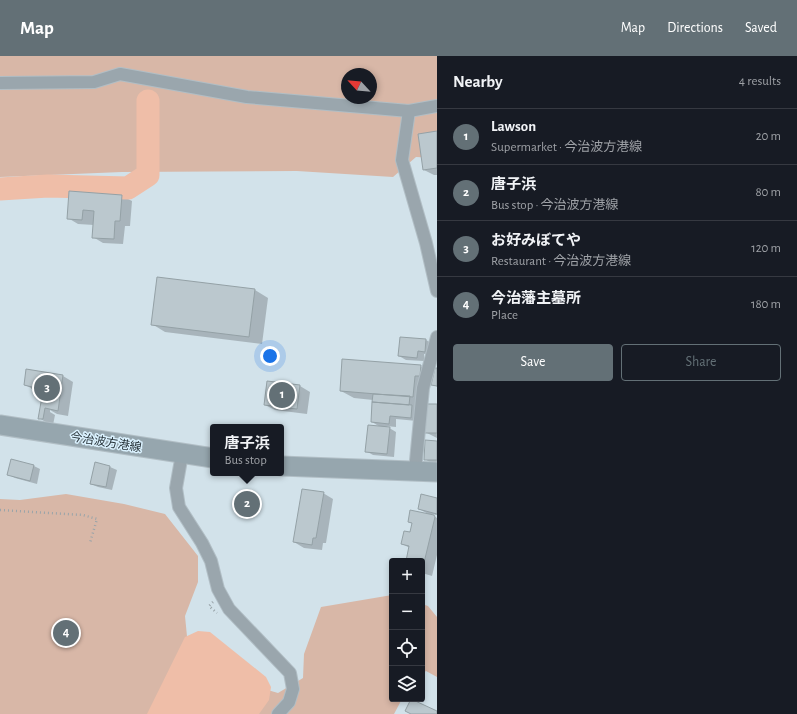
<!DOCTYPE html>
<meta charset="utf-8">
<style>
body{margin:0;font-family:"Alegreya Sans","Noto Sans JP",sans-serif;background:#20242c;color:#f1f3f6}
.controls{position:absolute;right:12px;bottom:12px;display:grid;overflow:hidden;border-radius:4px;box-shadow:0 2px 6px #0003}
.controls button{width:36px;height:36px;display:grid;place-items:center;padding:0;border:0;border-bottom:1px solid #363941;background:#171b24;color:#f1f3f6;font:20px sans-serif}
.compass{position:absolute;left:341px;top:12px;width:36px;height:36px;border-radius:50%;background:#171b24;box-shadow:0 2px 6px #0003;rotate:296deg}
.you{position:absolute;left:270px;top:300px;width:14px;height:14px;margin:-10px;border:3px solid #fff;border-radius:50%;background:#1a73e8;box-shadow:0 0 0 6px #1a73e833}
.badge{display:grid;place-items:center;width:26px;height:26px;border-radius:50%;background:#637076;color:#fff;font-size:13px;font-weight:700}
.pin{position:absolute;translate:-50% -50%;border:2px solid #fff;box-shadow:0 1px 4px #0006}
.popup{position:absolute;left:210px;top:368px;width:74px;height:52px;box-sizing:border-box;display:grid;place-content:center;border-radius:4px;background:#171b24;filter:drop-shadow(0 1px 3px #0005);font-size:13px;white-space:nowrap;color:#9ea1a6}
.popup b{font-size:15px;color:#f1f3f6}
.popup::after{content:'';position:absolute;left:50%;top:100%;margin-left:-8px;border:8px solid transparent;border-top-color:#171b24}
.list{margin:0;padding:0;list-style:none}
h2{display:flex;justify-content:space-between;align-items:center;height:52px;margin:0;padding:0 16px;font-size:17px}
h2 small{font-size:13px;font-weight:400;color:#9ea1a6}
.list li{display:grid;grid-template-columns:26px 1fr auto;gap:12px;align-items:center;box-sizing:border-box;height:56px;padding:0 16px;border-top:1px solid #363941}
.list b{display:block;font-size:15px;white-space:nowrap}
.list p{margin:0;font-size:13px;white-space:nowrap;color:#9ea1a6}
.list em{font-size:13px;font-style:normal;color:#9ea1a6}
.actions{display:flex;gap:8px;padding:12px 16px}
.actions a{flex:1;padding:9px 0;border:1px solid #637076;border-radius:4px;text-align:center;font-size:14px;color:#637076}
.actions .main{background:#637076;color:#fff}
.icon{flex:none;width:22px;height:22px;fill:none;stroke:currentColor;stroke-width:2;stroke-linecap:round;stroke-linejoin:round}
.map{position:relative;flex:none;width:437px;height:658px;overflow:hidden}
header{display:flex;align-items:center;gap:24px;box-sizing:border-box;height:56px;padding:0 20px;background:#637076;color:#fff}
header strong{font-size:19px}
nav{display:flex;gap:22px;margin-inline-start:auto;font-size:14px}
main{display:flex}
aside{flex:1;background:#171b24}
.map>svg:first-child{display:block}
.forest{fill:#d8b7a7;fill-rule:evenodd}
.water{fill:#efbea8}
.shadow{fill:#0003}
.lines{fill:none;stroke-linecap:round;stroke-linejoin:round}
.river{stroke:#efbea8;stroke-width:23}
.building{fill:#bbc8ce;stroke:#94a1a6}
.street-casing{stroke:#b1bec5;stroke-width:14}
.primary-casing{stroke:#b1bec5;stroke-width:21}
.path{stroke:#99a4a9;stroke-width:2.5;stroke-dasharray:1 3;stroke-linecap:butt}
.street{stroke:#9aa6ad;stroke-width:12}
.primary{stroke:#96a6ae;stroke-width:19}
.labels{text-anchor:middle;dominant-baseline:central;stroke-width:3;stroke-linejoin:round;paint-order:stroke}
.street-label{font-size:12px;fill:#273238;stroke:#daf1fe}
</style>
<header>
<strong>Map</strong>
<nav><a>Map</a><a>Directions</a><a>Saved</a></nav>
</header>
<main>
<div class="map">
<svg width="437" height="658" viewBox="0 0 437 658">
<rect width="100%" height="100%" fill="#d2e2ea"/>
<path class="forest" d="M 0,0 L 437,0 L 437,102 L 416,101 L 393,121 L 297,115 L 122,116 L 0,121 ZM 347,18 L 371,18 L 371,42 L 347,42 Z
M 66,438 L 124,448 L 165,458 L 198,500 L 198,526 L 185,560 L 190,611 L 278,637 L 303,622 L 304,598 L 321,551 L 392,539 L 392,643 L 402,643 L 394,658 L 0,658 L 0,443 L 20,444 Z
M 422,548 L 428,550 L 437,561 L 437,621 L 426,615 L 422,618 Z"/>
<path class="water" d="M 198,575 L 210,576 L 266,621 L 271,631 L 269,644 L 259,658 L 147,658 L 185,581 Z"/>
<path class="shadow" d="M 437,76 L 437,119 L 434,119 L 424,114 Z
M 70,136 L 122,140 L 132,145 L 130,170 L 125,170 L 123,188 L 103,187 L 93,181 L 94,169 L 78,168 L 68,162 Z
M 255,234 L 268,242 L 262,288 L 165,276 L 152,268 Z
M 426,284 L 433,288 L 432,299 L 424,298 L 424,305 L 406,304 L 399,300 Z
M 420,310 L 435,318 L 437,313 L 437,331 L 433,327 L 428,327 L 417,365 L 396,363 L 396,371 L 386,370 L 396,376 L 394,401 L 373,399 L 366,395 L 382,372 L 372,366 L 373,344 L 354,342 L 341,335 Z
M 27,314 L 63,320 L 73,326 L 68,360 L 57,358 L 50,354 L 50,356 L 55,359 L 53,369 L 49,368 L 39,362 L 43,338 L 25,329 Z
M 300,330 L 310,336 L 307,358 L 275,354 L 265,349 Z
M 437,349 L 437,382 L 425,376 Z
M 437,386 L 437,407 L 431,407 L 425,403 Z
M 95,408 L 110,411 L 117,414 L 112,434 L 98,431 L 91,428 Z
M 34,410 L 40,413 L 37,428 L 15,422 L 8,418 Z
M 323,437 L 333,443 L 326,487 L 323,487 L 322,494 L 304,492 L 294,486 Z
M 437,443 L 437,459 L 430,458 L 437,462 L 437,499 L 432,520 L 422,517 L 422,505 L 407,505 L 410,492 L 402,488 L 411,477 L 413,468 L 409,466 L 430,459 L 419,453 Z"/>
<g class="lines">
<path class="river" d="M 0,133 L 48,130 L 128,132 L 148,119 L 148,45"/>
</g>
<path class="building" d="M 437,75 L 437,112 L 423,114 L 418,78 Z
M 69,135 L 122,139 L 120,165 L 115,165 L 114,183 L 92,182 L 94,155 L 83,154 L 82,164 L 67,163 Z
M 157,221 L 255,233 L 249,281 L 151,269 Z
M 400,281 L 426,283 L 425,296 L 418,295 L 417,302 L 398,300 Z
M 342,303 L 421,309 L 420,320 L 415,320 L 413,341 L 340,335 Z
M 435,312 L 437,312 L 437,330 L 431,329 Z
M 26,313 L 63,319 L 58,355 L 45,352 L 43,363 L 38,363 L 43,335 L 32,333 L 32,331 L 24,329 Z
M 267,325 L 300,329 L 297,353 L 264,349 Z
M 373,338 L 410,340 L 409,349 L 372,346 Z
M 372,346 L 412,349 L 411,362 L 390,360 L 389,368 L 371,366 Z
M 425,348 L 437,348 L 437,377 L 424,377 Z
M 368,369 L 390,371 L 387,398 L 365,396 Z
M 425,384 L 437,385 L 437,404 L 424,404 Z
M 11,403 L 34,409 L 30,425 L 7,419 Z
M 95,406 L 110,410 L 106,431 L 90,428 Z
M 302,433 L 324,436 L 316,482 L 313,482 L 312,489 L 293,486 Z
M 421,438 L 437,442 L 437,458 L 418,453 Z
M 410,454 L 434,459 L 435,461 L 422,515 L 422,505 L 406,505 L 409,490 L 401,488 L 404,475 L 410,476 L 412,467 L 408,466 Z
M 411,643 L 437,655 L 437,658 L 411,658 L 405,655 Z"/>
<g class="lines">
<defs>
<path id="street" d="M 0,27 L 94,26 L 120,18 L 247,41 L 409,55 L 437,50
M 409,55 L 402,104 L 426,187 L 437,235
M 182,398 L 176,432 L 179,451 L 202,487 L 211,505 L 218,533 L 229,553 L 290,617 L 293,633 L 289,646 L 278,658
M 415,415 L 423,332 L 437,281"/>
<path id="primary" d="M 0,369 L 213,402
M 281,410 L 437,416"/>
</defs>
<use href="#street" class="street-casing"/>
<use href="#primary" class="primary-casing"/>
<path class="path" d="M 0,454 L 83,459 L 97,463 L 90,487
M 213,546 L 209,550 L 217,557"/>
<use href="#street" class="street"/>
<use href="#primary" class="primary"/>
</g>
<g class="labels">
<g class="street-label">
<text transform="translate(106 386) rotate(9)">今治波方港線</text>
</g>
</g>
</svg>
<div class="controls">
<button>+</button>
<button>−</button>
<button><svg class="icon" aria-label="locate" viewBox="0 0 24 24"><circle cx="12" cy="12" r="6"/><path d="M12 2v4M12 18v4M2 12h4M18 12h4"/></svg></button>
<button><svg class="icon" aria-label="layers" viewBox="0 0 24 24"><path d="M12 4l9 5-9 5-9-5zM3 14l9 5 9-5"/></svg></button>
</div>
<svg class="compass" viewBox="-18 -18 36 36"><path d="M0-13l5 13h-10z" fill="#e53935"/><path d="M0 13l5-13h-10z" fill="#9ea1a6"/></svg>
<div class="you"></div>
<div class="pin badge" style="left:282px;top:339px">1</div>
<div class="pin badge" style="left:247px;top:448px">2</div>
<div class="popup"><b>唐子浜</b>Bus stop</div>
<div class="pin badge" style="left:47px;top:332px">3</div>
<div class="pin badge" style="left:66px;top:577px">4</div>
</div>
<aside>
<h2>Nearby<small>4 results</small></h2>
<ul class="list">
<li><span class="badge">1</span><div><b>Lawson</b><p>Supermarket · 今治波方港線</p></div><em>20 m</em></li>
<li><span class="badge">2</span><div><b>唐子浜</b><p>Bus stop · 今治波方港線</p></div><em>80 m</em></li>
<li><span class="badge">3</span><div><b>お好みぼてや</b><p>Restaurant · 今治波方港線</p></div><em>120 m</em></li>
<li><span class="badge">4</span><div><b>今治藩主墓所</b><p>Place</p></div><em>180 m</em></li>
</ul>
<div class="actions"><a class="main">Save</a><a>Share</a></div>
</aside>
</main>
